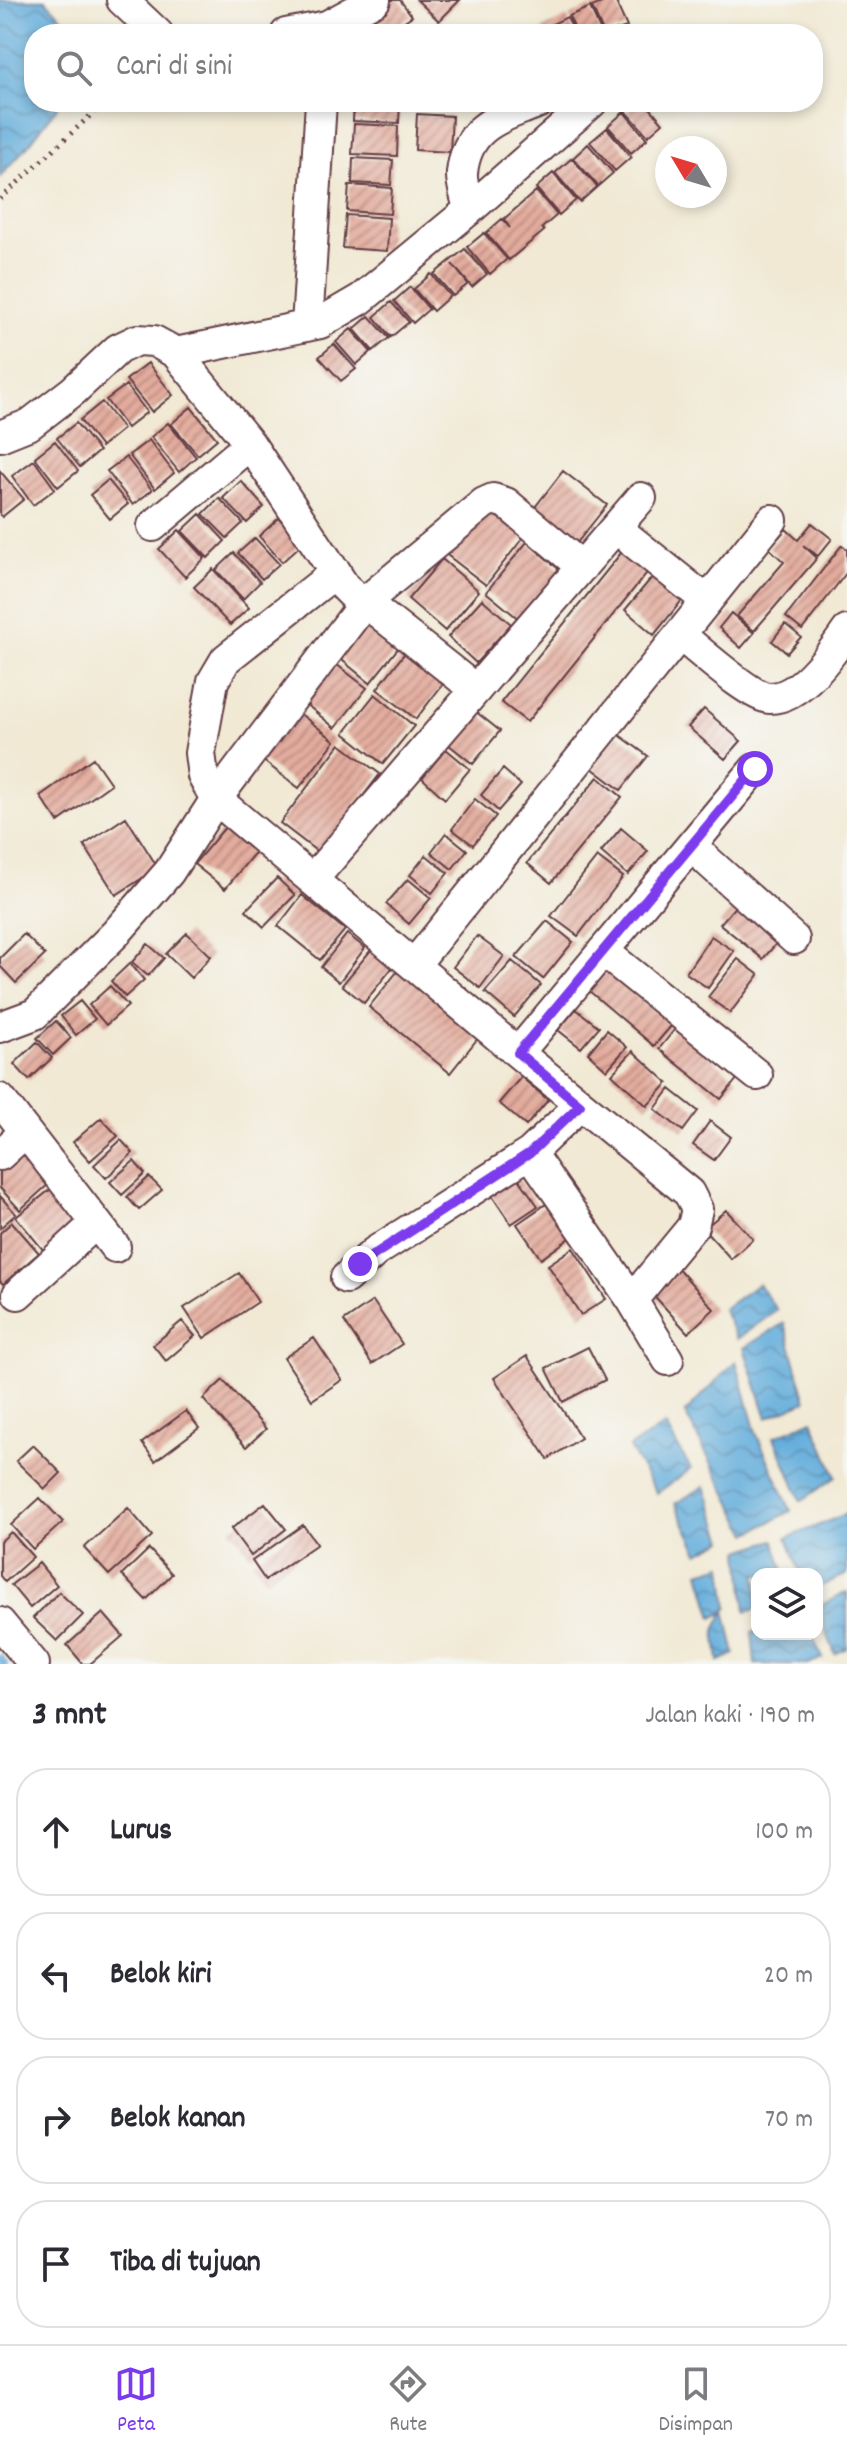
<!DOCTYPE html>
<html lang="id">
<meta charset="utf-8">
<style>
body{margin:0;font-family:Dekko,sans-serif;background:#f7f7f7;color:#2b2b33}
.controls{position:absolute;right:24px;bottom:24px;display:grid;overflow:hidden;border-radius:16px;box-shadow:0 4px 12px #0003}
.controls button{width:72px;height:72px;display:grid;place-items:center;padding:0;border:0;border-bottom:2px solid #e1e1e2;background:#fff;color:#2b2b33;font:40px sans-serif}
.compass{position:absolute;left:655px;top:136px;width:72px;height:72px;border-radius:50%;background:#fff;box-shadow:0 4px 12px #0003;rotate:308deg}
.stop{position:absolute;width:24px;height:24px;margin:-18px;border:6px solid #7c3aed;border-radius:50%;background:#fff}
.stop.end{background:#7c3aed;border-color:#fff;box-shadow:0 2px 8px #0008}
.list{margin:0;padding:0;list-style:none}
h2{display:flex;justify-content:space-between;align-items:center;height:104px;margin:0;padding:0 32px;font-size:34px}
h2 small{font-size:26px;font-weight:400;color:#7c7c81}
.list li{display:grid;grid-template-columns:52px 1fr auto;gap:24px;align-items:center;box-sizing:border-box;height:128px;margin:0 16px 16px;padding:0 16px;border:2px solid #e1e1e2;border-radius:32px}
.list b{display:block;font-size:30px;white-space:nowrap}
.list em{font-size:26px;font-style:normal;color:#7c7c81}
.icon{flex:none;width:44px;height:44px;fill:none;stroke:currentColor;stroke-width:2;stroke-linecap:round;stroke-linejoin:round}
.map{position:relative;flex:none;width:847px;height:1664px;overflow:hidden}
.search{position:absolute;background:#fff;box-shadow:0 4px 12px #0003;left:24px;right:24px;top:24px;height:88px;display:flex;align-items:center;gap:20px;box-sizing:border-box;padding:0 28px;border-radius:32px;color:#7c7c81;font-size:30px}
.sheet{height:680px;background:#fff}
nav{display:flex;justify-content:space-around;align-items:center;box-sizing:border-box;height:112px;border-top:2px solid #e1e1e2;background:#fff;font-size:22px;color:#7c7c81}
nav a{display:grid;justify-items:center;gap:4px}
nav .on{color:#7c3aed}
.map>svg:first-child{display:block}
.water{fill:url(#water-waves);stroke:#566683;stroke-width:2}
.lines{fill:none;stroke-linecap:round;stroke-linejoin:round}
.stream{stroke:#63addb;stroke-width:8}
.building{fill:url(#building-hatch)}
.minor-casing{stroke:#633d44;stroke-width:34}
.path{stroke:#633d44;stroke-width:5;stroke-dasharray:2 6;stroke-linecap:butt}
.minor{stroke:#fff;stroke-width:30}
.route{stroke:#7c3aed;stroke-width:10}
</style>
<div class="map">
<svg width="847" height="1664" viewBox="0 0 847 1664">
<defs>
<pattern id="water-waves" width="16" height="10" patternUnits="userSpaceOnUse" patternTransform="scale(2)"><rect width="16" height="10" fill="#63addb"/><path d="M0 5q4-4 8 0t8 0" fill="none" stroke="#548cb2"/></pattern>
<pattern id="building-hatch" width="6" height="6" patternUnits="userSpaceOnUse" patternTransform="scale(2)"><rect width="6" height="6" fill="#e3ac9d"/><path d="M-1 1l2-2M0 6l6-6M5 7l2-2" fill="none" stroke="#ba8b80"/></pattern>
</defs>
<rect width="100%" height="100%" fill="#f6f6f2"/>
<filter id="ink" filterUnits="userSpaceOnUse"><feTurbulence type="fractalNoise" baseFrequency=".0125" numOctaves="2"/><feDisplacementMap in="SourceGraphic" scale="16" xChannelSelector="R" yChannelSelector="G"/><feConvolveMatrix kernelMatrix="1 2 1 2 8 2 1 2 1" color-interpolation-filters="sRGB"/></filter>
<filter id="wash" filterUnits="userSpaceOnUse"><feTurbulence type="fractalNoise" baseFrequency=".006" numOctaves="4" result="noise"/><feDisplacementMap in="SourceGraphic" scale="32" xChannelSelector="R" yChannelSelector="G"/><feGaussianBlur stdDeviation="1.8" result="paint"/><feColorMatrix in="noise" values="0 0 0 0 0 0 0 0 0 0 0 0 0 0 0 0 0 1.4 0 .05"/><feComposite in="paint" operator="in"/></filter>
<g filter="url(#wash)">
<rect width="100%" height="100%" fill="#f1e9d4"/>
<path class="water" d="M 0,0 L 45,0 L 79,34 L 34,34 L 34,102 L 61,102 L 30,143 L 0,177 Z
M 758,1284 L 777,1310 L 737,1339 L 723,1309 Z
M 784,1323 L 806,1401 L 767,1418 L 744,1348 Z
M 736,1361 L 756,1433 L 791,1511 L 748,1534 L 685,1413 Z
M 812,1420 L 836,1477 L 801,1501 L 774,1437 Z
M 665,1425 L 691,1469 L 657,1493 L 629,1448 Z
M 705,1486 L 724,1540 L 699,1553 L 675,1504 Z
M 846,1514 L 847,1574 L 817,1588 L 817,1574 L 801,1574 L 787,1538 Z
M 774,1540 L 785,1574 L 757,1574 L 757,1609 L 746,1612 L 740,1551 Z
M 723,1565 L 728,1608 L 725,1610 L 735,1654 L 719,1661 L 715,1630 L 724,1612 L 713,1618 L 700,1572 Z
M 847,1592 L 847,1648 L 835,1654 L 817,1607 Z
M 757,1630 L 757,1634 L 811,1634 L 823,1658 L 808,1664 L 755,1664 L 752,1632 Z"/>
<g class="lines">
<path class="stream" d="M 0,1658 L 4,1664"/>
</g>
<g id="blocks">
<path class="building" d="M 390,0 L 400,0 L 412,16 L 385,34 L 371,14 Z
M 417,0 L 460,0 L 439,21 Z
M 608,0 L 615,0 L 627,27 L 604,34 L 592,7 Z
M 590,7 L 602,34 L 577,34 L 569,16 Z
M 567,17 L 575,34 L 544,34 L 542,29 Z
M 354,102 L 400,102 L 399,123 L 353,121 Z
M 636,102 L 645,102 L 663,123 L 648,136 L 626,111 Z
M 624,112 L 647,139 L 631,153 L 608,126 Z
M 417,114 L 452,116 L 450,152 L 415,150 Z
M 354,124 L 398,126 L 397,156 L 352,154 Z
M 607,128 L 631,157 L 615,171 L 590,142 Z
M 588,144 L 613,173 L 598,186 L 573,158 Z
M 353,158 L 393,160 L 391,185 L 352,183 Z
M 572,158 L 597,187 L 580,202 L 555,173 Z
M 553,173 L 576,200 L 559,215 L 536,188 Z
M 349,185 L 392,188 L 390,214 L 347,211 Z
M 536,191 L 557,215 L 542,228 L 544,231 L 509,260 L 486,233 L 502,219 L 510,228 L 504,219 Z
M 346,215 L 389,218 L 387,251 L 343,248 Z
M 484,233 L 507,259 L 490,274 L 467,247 Z
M 465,249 L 487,274 L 472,287 L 452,264 L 468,284 L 453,296 L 434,274 Z
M 431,274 L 450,296 L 433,311 L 414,289 Z
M 410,287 L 429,309 L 413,323 L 394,301 Z
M 391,302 L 409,322 L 391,337 L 374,317 Z
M 369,316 L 389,338 L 373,351 L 354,329 Z
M 351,329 L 371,352 L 356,365 L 336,342 Z
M 334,344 L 356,369 L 341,381 L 319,357 Z
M 148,363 L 173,395 L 152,412 L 126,380 Z
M 126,385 L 147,412 L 127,428 L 106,400 Z
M 102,402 L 123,429 L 101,447 L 80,420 Z
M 191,407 L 217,439 L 198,455 L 171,424 Z
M 76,423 L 99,451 L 80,467 L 57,438 Z
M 168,423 L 196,457 L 179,472 L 151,437 Z
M 149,440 L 174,473 L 155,489 L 129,455 Z
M 55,441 L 78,471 L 58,487 L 35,457 Z
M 126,457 L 152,490 L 133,505 L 107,471 Z
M 34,460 L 55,489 L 33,505 L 12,476 Z
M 0,471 L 24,499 L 2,517 L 0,514 Z
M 563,471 L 607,505 L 576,544 L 532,511 Z
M 108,480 L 128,504 L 110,519 L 90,495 Z
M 241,481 L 264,507 L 247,523 L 223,498 Z
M 219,498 L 243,523 L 227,538 L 203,514 Z
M 486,504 L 526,534 L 486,585 L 447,555 Z
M 200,514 L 225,541 L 208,558 L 182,531 Z
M 279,518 L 302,544 L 282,562 L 259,536 Z
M 812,523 L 832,539 L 818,556 L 803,545 L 817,558 L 754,631 L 737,616 L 784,562 L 769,548 L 786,529 L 798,540 Z
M 179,530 L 205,558 L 185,577 L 159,549 Z
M 255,538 L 279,564 L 262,579 L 238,553 Z
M 527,542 L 561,571 L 520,620 L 486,592 Z
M 842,545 L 847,549 L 847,572 L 802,630 L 786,617 Z
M 625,548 L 650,569 L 527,722 L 501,702 Z
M 234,553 L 260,582 L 243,599 L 216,570 Z
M 442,559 L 479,591 L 445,631 L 408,599 Z
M 213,569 L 249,608 L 230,625 L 194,587 Z
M 658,570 L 687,594 L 654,635 L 625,610 Z
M 482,599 L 511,624 L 476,663 L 448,637 Z
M 371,613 L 404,641 L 370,683 L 337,656 Z
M 731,613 L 754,633 L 741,648 L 719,628 Z
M 785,624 L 801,637 L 787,653 L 772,641 Z
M 407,650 L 446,680 L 416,719 L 377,689 Z
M 332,661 L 367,688 L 335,728 L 301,700 Z
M 375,694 L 414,726 L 383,764 L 344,733 Z
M 294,709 L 335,741 L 299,788 L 257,756 Z
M 704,709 L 741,741 L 725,759 L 688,727 Z
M 475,711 L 500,731 L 473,764 L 448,744 Z
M 618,734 L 648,756 L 621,790 L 592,768 Z
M 340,744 L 380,774 L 319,853 L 280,823 Z
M 446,749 L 470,769 L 445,799 L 422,778 Z
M 93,758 L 111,784 L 58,822 L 40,796 Z
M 503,769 L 521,785 L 498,811 L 481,795 Z
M 598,777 L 622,797 L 551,883 L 527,863 Z
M 475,799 L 496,816 L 473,845 L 452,829 Z
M 126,817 L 158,868 L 116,895 L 84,845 Z
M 227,825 L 257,850 L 225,889 L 194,864 Z
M 621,828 L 648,851 L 628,875 L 601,852 Z
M 446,833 L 467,850 L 452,869 L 431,852 Z
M 426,855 L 448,873 L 432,893 L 410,875 Z
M 597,857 L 623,877 L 578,936 L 551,916 Z
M 277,878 L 295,895 L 264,927 L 246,910 Z
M 408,879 L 431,898 L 409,924 L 386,904 Z
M 302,895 L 345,930 L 320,960 L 278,926 Z
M 738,903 L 781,938 L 763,959 L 720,924 Z
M 547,921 L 573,942 L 543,979 L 516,957 Z
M 187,933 L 211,956 L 191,978 L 166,954 Z
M 24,934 L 45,955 L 16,983 L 0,966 L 0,958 Z
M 347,934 L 365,948 L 339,982 L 321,967 Z
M 477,936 L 504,956 L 480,988 L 453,967 Z
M 711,936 L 734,951 L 708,988 L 686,973 Z
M 148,944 L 164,958 L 148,976 L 132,962 Z
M 376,944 L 397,962 L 364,1003 L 342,985 Z
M 738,959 L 759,975 L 730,1013 L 708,997 Z
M 512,961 L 541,985 L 514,1017 L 485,992 Z
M 130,963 L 144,980 L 125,997 L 111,981 Z
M 600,965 L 671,1026 L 654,1046 L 582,985 Z
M 401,967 L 482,1033 L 450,1073 L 369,1007 Z
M 110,986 L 128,1006 L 106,1025 L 89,1005 Z
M 80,1001 L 95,1019 L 76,1035 L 61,1016 Z
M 576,1009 L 599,1027 L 581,1048 L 558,1030 Z
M 56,1021 L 71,1038 L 53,1055 L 37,1038 Z
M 675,1029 L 737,1079 L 721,1099 L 659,1049 Z
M 607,1030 L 627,1047 L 607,1070 L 588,1053 Z
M 37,1042 L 52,1058 L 29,1080 L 14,1064 Z
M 633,1051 L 668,1083 L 647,1106 L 612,1074 Z
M 521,1077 L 548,1100 L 526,1126 L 499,1103 Z
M 670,1089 L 698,1111 L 683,1131 L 655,1109 Z
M 101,1118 L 118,1136 L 90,1161 L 73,1142 Z
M 710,1121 L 731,1137 L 714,1160 L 693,1145 Z
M 121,1140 L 133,1153 L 106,1178 L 94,1165 Z
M 19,1144 L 52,1181 L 20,1210 L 0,1188 L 0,1161 Z
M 134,1161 L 145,1174 L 122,1195 L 110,1182 Z
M 512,1169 L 538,1206 L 511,1224 L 486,1187 Z
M 149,1177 L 162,1190 L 139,1210 L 127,1197 Z
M 56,1185 L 84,1219 L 44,1251 L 16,1217 Z
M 0,1196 L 16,1214 L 0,1228 Z
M 546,1204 L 570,1238 L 541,1259 L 517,1224 Z
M 726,1210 L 753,1239 L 731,1259 L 704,1229 Z
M 12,1222 L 39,1253 L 3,1284 L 0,1281 L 0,1233 Z
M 573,1248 L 606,1299 L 581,1315 L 548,1265 Z
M 676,1266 L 714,1309 L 688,1333 L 649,1290 Z
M 239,1273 L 258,1302 L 204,1338 L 184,1308 Z
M 373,1301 L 402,1344 L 372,1364 L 344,1321 Z
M 182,1321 L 195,1336 L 166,1361 L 153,1345 Z
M 314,1338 L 342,1380 L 312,1400 L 284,1358 Z
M 588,1347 L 605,1380 L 563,1402 L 546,1368 Z
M 527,1356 L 581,1438 L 548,1459 L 494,1378 Z
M 223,1380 L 266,1429 L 246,1447 L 203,1399 Z
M 186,1411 L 199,1428 L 155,1461 L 142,1443 Z
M 33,1445 L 61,1473 L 45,1489 L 16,1461 Z
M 40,1498 L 63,1522 L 33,1549 L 11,1525 Z
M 265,1503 L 286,1529 L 251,1556 L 231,1529 Z
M 128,1508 L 152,1536 L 109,1575 L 84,1548 Z
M 303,1525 L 317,1544 L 265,1580 L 252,1561 Z
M 11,1532 L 33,1557 L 5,1582 L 0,1576 L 0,1542 Z
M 149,1549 L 172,1574 L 146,1600 L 122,1575 Z
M 39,1563 L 57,1585 L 30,1608 L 11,1585 Z
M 59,1592 L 83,1615 L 57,1641 L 33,1618 Z
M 103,1613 L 123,1636 L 90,1664 L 83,1664 L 67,1645 Z"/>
</g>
</g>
<g filter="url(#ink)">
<use href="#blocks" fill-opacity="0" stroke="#633d44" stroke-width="2"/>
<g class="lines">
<defs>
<path id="minor" d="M 122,0 L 158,34
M 286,34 L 327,26 L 375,0
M 469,210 C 467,198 461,184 462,173 C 467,124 501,118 539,102
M 307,326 L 321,102
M 176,353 L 320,323 L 361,299 L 469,210 L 592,102
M 0,436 L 30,424 L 73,391 L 118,349 L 137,340 L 154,341 L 176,353 L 250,444 L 344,586 L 356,598 L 365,602 L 476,690
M 153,526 L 250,444
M 616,528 L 707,601
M 336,572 L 226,659 L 213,681 L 200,753 L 203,776 L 216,799 L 518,1053 L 689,1193 L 697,1209 L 693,1226 L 632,1300
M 680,635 C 697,648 751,698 770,698 C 801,698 832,653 847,631
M 691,846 L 794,939
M 312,880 L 641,498
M 603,951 L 757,1075
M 414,965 L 772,520
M 0,1027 L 35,1014 L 116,933 L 169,872 L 216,799 L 365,602 L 484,503 L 493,499 L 506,503 L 582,567
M 518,1053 L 755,769
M 0,1099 L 115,1247
M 530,1153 L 632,1300 L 668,1360
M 0,1155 L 24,1133
M 346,1278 L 375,1252 L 530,1153 L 580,1105
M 18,1294 L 96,1223
M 0,1623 L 34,1664"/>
</defs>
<use href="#minor" class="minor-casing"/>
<path class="path" d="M 0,199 L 105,102"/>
<use href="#minor" class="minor"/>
</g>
</g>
<g class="lines" filter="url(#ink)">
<path class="route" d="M 360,1264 L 530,1153 L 580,1105 L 518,1053 L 755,769"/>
</g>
</svg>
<div class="controls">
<button><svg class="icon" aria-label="layers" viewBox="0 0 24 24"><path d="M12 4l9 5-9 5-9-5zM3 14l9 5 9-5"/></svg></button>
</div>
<svg class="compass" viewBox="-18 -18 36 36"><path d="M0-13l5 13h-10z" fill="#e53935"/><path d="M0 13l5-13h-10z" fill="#7c7c81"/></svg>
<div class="stop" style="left:755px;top:769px"></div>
<div class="stop end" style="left:360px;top:1264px"></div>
<div class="search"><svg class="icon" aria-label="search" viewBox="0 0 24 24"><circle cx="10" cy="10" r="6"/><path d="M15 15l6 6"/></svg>Cari di sini</div>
</div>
<section class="sheet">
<h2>3 mnt<small>Jalan kaki · 190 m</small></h2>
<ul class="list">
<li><svg class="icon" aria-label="ahead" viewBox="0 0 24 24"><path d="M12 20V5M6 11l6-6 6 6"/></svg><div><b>Lurus</b></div><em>100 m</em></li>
<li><svg class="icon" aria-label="left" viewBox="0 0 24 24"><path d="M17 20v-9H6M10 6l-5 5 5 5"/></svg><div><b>Belok kiri</b></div><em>20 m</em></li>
<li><svg class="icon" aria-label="right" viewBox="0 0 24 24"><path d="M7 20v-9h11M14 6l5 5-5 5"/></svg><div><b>Belok kanan</b></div><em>70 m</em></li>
<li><svg class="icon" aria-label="arrive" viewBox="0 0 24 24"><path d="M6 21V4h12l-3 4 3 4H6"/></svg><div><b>Tiba di tujuan</b></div></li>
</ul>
</section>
<nav>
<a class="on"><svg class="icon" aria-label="map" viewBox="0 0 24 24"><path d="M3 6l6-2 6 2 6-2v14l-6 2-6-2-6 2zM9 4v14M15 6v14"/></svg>Peta</a>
<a><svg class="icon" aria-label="directions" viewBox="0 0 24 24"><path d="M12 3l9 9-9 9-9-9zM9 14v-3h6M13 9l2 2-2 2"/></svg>Rute</a>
<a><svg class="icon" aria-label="saved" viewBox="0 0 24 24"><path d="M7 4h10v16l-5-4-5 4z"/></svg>Disimpan</a>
</nav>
